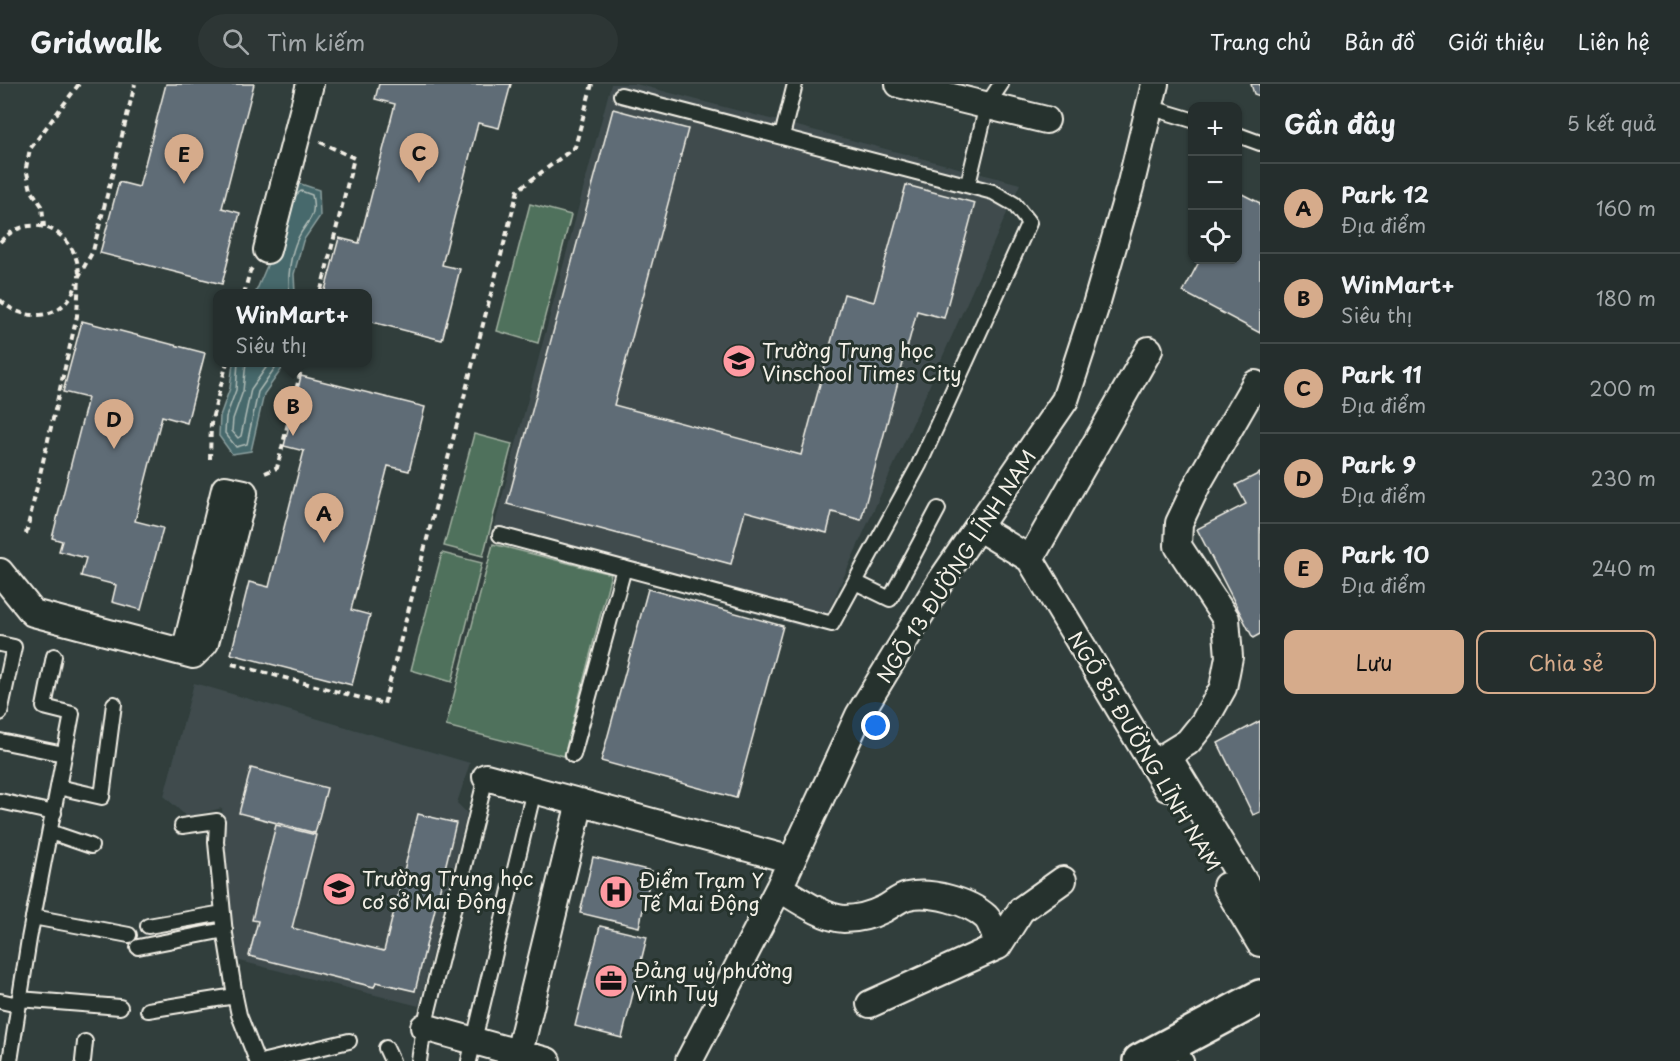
<!DOCTYPE html>
<html lang="vi">
<meta charset="utf-8">
<style>
body{margin:0;font-family:"Playpen Sans",sans-serif;background:#2d3635;color:#f1f3f6}
.controls{position:absolute;right:18px;top:18px;display:grid;overflow:hidden;border-radius:12px;box-shadow:0 2px 4px #0004}
.controls button{width:54px;height:54px;display:grid;place-items:center;padding:0;border:0;border-bottom:2px solid #424a49;background:#252e2d;color:#f1f3f6;font:30px sans-serif}
.you{position:absolute;left:876px;top:642px;width:21px;height:21px;margin:-15px;border:4px solid #fff;border-radius:50%;background:#1a73e8;box-shadow:0 0 0 9px #1a73e833}
.badge{display:grid;place-items:center;width:39px;height:39px;border-radius:50%;background:#d6ab8b;color:#111;font-size:20px;font-weight:700}
.pin{position:absolute;translate:-50% -50px;filter:drop-shadow(0 2px 3px #0008)}
.pin::after{content:'';position:absolute;top:32px;width:21px;height:18px;background:inherit;clip-path:polygon(0 0,100% 0,50% 100%)}
.popup{position:absolute;left:213px;top:205px;width:159px;height:78px;box-sizing:border-box;display:grid;place-content:center;border-radius:12px;background:#252e2d;filter:drop-shadow(0 2px 4px #0005);font-size:20px;white-space:nowrap;color:#a3a8aa}
.popup b{font-size:22px;color:#f1f3f6}
.popup::after{content:'';position:absolute;left:50%;top:100%;margin-left:-12px;border:12px solid transparent;border-top-color:#252e2d}
.list{margin:0;padding:0;list-style:none}
h2{display:flex;justify-content:space-between;align-items:center;height:78px;margin:0;padding:0 24px;font-size:26px}
h2 small{font-size:20px;font-weight:400;color:#a3a8aa}
.list li{display:grid;grid-template-columns:39px 1fr auto;gap:18px;align-items:center;box-sizing:border-box;height:90px;padding:0 24px;border-top:2px solid #424a49}
.list b{display:block;font-size:22px;white-space:nowrap}
.list p{margin:0;font-size:20px;white-space:nowrap;color:#a3a8aa}
.list em{font-size:20px;font-style:normal;color:#a3a8aa}
.actions{display:flex;gap:12px;padding:18px 24px}
.actions a{flex:1;padding:14px 0;border:2px solid #d6ab8b;border-radius:12px;text-align:center;font-size:21px;color:#d6ab8b}
.actions .main{background:#d6ab8b;color:#111}
.icon{flex:none;width:33px;height:33px;fill:none;stroke:currentColor;stroke-width:2;stroke-linecap:round;stroke-linejoin:round}
.map{position:relative;flex:none;width:1260px;height:977px;overflow:hidden}
header{display:flex;align-items:center;gap:36px;box-sizing:border-box;height:84px;padding:0 30px;background:#252e2d;border-bottom:2px solid #424a49}
header strong{font-size:28px}
nav{display:flex;gap:33px;margin-inline-start:auto;font-size:21px}
.search{width:420px;height:54px;background:#2d3635;display:flex;align-items:center;gap:15px;box-sizing:border-box;padding:0 21px;border-radius:33px;color:#a3a8aa;font-size:22px}
main{display:flex}
aside{flex:1;background:#252e2d}
.map>svg:first-child{display:block}
.built{fill:#3f4c4d}
.green{fill:#4f715b;stroke:#a2b1a2;stroke-width:1.5}
.water{fill:#47696c;stroke:#8c9f9e;stroke-width:1.5}
.lines{fill:none;stroke-linecap:round;stroke-linejoin:round}
.shore{stroke:#afbbb6;stroke-width:1.5}
.building{fill:#5f6c76;stroke:#f4f1e8;stroke-width:1.5}
.service-casing{stroke:#f4f1e8;stroke-width:18}
.minor-casing{stroke:#f4f1e8;stroke-width:30}
.secondary-casing{stroke:#f4f1e8;stroke-width:38}
.path{stroke:#f4f1e8;stroke-width:4;stroke-dasharray:6 4.5;stroke-linecap:butt}
.service{stroke:#26332d;stroke-width:14}
.minor{stroke:#26332d;stroke-width:26}
.secondary{stroke:#26332d;stroke-width:33}
.labels{text-anchor:middle;dominant-baseline:central;stroke-width:6;stroke-linejoin:round;paint-order:stroke}
.poi-label{font-size:20px;fill:#f4f1e8;stroke:#26332d;text-anchor:start}
.street-label{font-size:20px;fill:#f4f1e8;stroke:#26332d}
</style>
<header>
<strong>Gridwalk</strong>
<div class="search"><svg class="icon" aria-label="search" viewBox="0 0 24 24"><circle cx="10" cy="10" r="6"/><path d="M15 15l6 6"/></svg>Tìm kiếm</div>
<nav><a>Trang chủ</a><a>Bản đồ</a><a>Giới thiệu</a><a>Liên hệ</a></nav>
</header>
<main>
<div class="map">
<svg width="1260" height="977" viewBox="0 0 1260 977">
<rect width="100%" height="100%" fill="#313e3c"/>
<filter id="ink" filterUnits="userSpaceOnUse"><feTurbulence type="fractalNoise" baseFrequency=".0167" numOctaves="2"/><feDisplacementMap in="SourceGraphic" scale="12" xChannelSelector="R" yChannelSelector="G"/><feConvolveMatrix kernelMatrix="1 2 1 2 8 2 1 2 1" color-interpolation-filters="sRGB"/></filter>
<g filter="url(#ink)">
<path class="built" d="M 611,0 L 636,0 L 1020,100 L 819,548 L 491,455 Z
M 194,599 L 470,679 L 457,719 L 467,729 L 419,922 L 236,876 L 222,724 L 187,733 L 164,712 Z"/>
<path class="green" d="M 530,120 L 571,131 L 538,259 L 497,247 Z
M 474,350 L 512,360 L 483,472 L 444,462 Z
M 493,460 L 611,490 L 564,672 L 446,642 Z
M 442,469 L 482,479 L 452,598 L 411,586 Z"/>
<path class="water" d="M 298,99 L 319,106 L 320,132 L 303,157 L 294,190 L 295,209 L 255,210 L 281,149 L 282,117 Z
M 233,279 L 286,279 L 264,310 L 251,367 L 232,370 L 219,352 L 220,332 L 230,304 Z"/>
<g class="lines">
<path class="shore" d="M 289,210 C 288,191 290,171 298,154 C 308,135 317,134 312,111 L 301,107 L 296,111
M 238,278 L 236,306 L 226,333 L 225,349 L 236,363 L 247,360 L 258,308 L 279,278
M 246,278 L 243,307 L 233,335 L 232,347 L 238,354 L 241,352 L 251,305 L 270,278"/>
</g>
<path class="building" d="M 166,0 L 254,0 L 222,124 L 240,129 L 222,200 L 100,169 L 119,98 L 139,103 Z
M 379,0 L 511,0 L 499,44 L 478,39 L 442,181 L 460,185 L 442,256 L 368,237 L 368,210 L 324,210 L 339,154 L 359,159 L 395,20 L 375,15 Z
M 1251,0 L 1260,0 L 1260,12 L 1254,10 Z
M 613,25 L 688,45 L 614,321 L 801,371 L 844,210 L 874,218 L 906,101 L 975,119 L 944,234 L 917,227 L 861,436 L 832,428 L 827,449 L 745,427 L 731,480 L 507,420 Z
M 1238,108 L 1260,119 L 1260,249 L 1183,208 L 1200,176 L 1238,176 Z
M 82,237 L 205,269 L 187,339 L 162,332 L 135,437 L 163,444 L 141,526 L 112,518 L 116,501 L 81,492 L 86,474 L 59,467 L 62,457 L 52,454 L 88,314 L 63,308 Z
M 301,292 L 425,323 L 409,387 L 388,382 L 351,526 L 370,531 L 352,601 L 231,570 L 249,498 L 269,503 L 290,420 L 304,367 L 284,362 Z
M 1260,389 L 1260,550 L 1253,554 L 1197,445 L 1246,420 L 1236,401 Z
M 648,505 L 783,542 L 736,714 L 601,677 Z
M 1260,637 L 1260,728 L 1253,731 L 1218,659 Z
M 251,684 L 327,704 L 315,749 L 239,729 Z
M 418,730 L 456,739 L 415,907 L 376,898 L 374,903 L 249,872 L 258,837 L 252,836 L 276,741 L 316,751 L 292,844 L 384,867 Z
M 593,773 L 652,787 L 639,843 L 580,829 Z
M 600,842 L 647,853 L 622,954 L 575,942 Z"/>
<g class="lines">
<defs>
<path id="service" d="M 1149,23 L 1192,36
M 1238,51 L 1260,59
M 782,52 L 795,0
M 968,100 L 987,21 L 1001,0
M 500,451 L 832,540 L 919,381 L 1029,139 L 1014,120 L 993,108 L 621,11
M 855,498 L 890,515 L 938,425
M 0,560 L 14,563 L 0,629
M 0,657 L 64,670
M 573,671 L 624,484
M 58,703 L 102,713 L 114,620
M 0,717 L 54,729
M 182,742 L 217,737 L 216,758 L 225,850 L 235,912 L 239,931 L 257,977
M 50,748 L 91,762
M 33,833 L 129,851
M 148,842 L 223,829
M 138,863 L 225,846
M 19,915 L 120,923
M 0,917 L 18,921
M 148,926 L 235,912
M 1176,958 L 1186,977
M 386,964 L 392,977
M 10,977 L 29,855 L 72,630 L 44,623 L 54,572
M 83,977 L 85,958
M 265,977 L 349,957
M 419,977 L 424,943 L 486,693
M 469,977 L 534,706"/>
<path id="minor" d="M 899,0 L 1046,36
M 267,166 L 310,0
M 1260,305 L 1255,300 L 1198,399 L 1179,439 L 1178,462 L 1226,535 L 1229,573 L 1223,604 L 1204,638 L 1188,658 L 1167,671 L 1260,824
M 225,405 L 244,409 L 205,559 L 193,571 L 188,556 Z
M 979,444 L 1030,475 L 1167,704
M 1030,475 L 1149,266
M 0,488 L 33,529 L 193,571
M 486,693 L 792,776
M 1226,802 L 1260,859
M 779,804 C 796,814 824,834 844,835 C 858,835 872,831 884,825 C 892,821 899,814 908,812 C 930,807 969,817 986,833 C 992,839 995,853 998,862 L 870,920
M 998,862 L 1021,826 L 1063,796
M 424,943 L 547,977
M 517,977 L 580,718
M 689,977 L 779,804 L 859,631 L 940,498 L 1065,316 L 1096,221 L 1130,103 L 1155,0"/>
<path id="secondary" d="M 1140,977 L 1260,913"/>
</defs>
<use href="#service" class="service-casing"/>
<use href="#minor" class="minor-casing"/>
<use href="#secondary" class="secondary-casing"/>
<path class="path" d="M 320,58 L 354,74 L 320,210
M 44,143 L 42,122 L 31,106 L 26,84 L 30,65 L 79,0
M 0,158 C 31,124 77,147 79,190
M 244,210 L 250,187 L 253,183
M 0,216 C 26,241 67,235 77,198
M 210,375 L 211,339 L 227,278
M 265,389 L 277,384 L 303,278
M 26,450 L 77,232 L 79,192 L 93,167 L 135,0
M 232,580 L 384,620 L 518,106 L 575,63 L 592,0"/>
<use href="#service" class="service"/>
<use href="#minor" class="minor"/>
<use href="#secondary" class="secondary"/>
</g>
</g>
<defs>
<symbol id="school-disc" viewBox="-11 -11 22 22"><circle r="9.5" fill="#ff9aa2" stroke="#26332d"/><path d="M0-5L7-2L0 1L-7-2ZM-4 1L0 2.5L4 1V4Q0 6-4 4Z" fill="#111"/></symbol>
<symbol id="hospital-disc" viewBox="-11 -11 22 22"><circle r="9.5" fill="#ff9aa2" stroke="#26332d"/><path d="M-5-5h3v3.5h4V-5h3V5h-3V1.5h-4V5h-3Z" fill="#111"/></symbol>
<symbol id="office-disc" viewBox="-11 -11 22 22"><circle r="9.5" fill="#ff9aa2" stroke="#26332d"/><path d="M-6-3h4V-5.5h4V-3h4V5H-6ZM-1-4.5V-3h2v-1.5ZM-6 0V1H6V0Z" fill="#111"/></symbol>
</defs>
<g fill-rule="evenodd">
<use href="#school-disc" x="720" y="258" width="38" height="38"/>
<use href="#school-disc" x="320" y="786" width="38" height="38"/>
<use href="#hospital-disc" x="597" y="789" width="38" height="38"/>
<use href="#office-disc" x="592" y="878" width="38" height="38"/>
</g>
<g class="labels">
<g class="poi-label">
<text x="762" y="266">Trường Trung học<tspan x="762" dy="23">Vinschool Times City</tspan></text>
<text x="362" y="794">Trường Trung học<tspan x="362" dy="23">cơ sở Mai Động</tspan></text>
<text x="639" y="796">Điểm Trạm Y<tspan x="639" dy="23">Tế Mai Động</tspan></text>
<text x="634" y="886">Đảng uỷ phường<tspan x="634" dy="23">Vĩnh Tuy</tspan></text>
</g>
<g class="street-label">
<text transform="translate(956 482) rotate(-57)">NGÕ 13 ĐƯỜNG LĨNH NAM</text>
<text transform="translate(1145 667) rotate(59)">NGÕ 85 ĐƯỜNG LĨNH NAM</text>
</g>
</g>
</svg>
<div class="controls">
<button>+</button>
<button>−</button>
<button><svg class="icon" aria-label="locate" viewBox="0 0 24 24"><circle cx="12" cy="12" r="6"/><path d="M12 2v4M12 18v4M2 12h4M18 12h4"/></svg></button>
</div>
<div class="you"></div>
<div class="pin badge" style="left:324px;top:459px">A</div>
<div class="pin badge" style="left:293px;top:352px">B</div>
<div class="popup"><b>WinMart+</b>Siêu thị</div>
<div class="pin badge" style="left:419px;top:99px">C</div>
<div class="pin badge" style="left:114px;top:365px">D</div>
<div class="pin badge" style="left:184px;top:100px">E</div>
</div>
<aside>
<h2>Gần đây<small>5 kết quả</small></h2>
<ul class="list">
<li><span class="badge">A</span><div><b>Park 12</b><p>Địa điểm</p></div><em>160 m</em></li>
<li><span class="badge">B</span><div><b>WinMart+</b><p>Siêu thị</p></div><em>180 m</em></li>
<li><span class="badge">C</span><div><b>Park 11</b><p>Địa điểm</p></div><em>200 m</em></li>
<li><span class="badge">D</span><div><b>Park 9</b><p>Địa điểm</p></div><em>230 m</em></li>
<li><span class="badge">E</span><div><b>Park 10</b><p>Địa điểm</p></div><em>240 m</em></li>
</ul>
<div class="actions"><a class="main">Lưu</a><a>Chia sẻ</a></div>
</aside>
</main>
